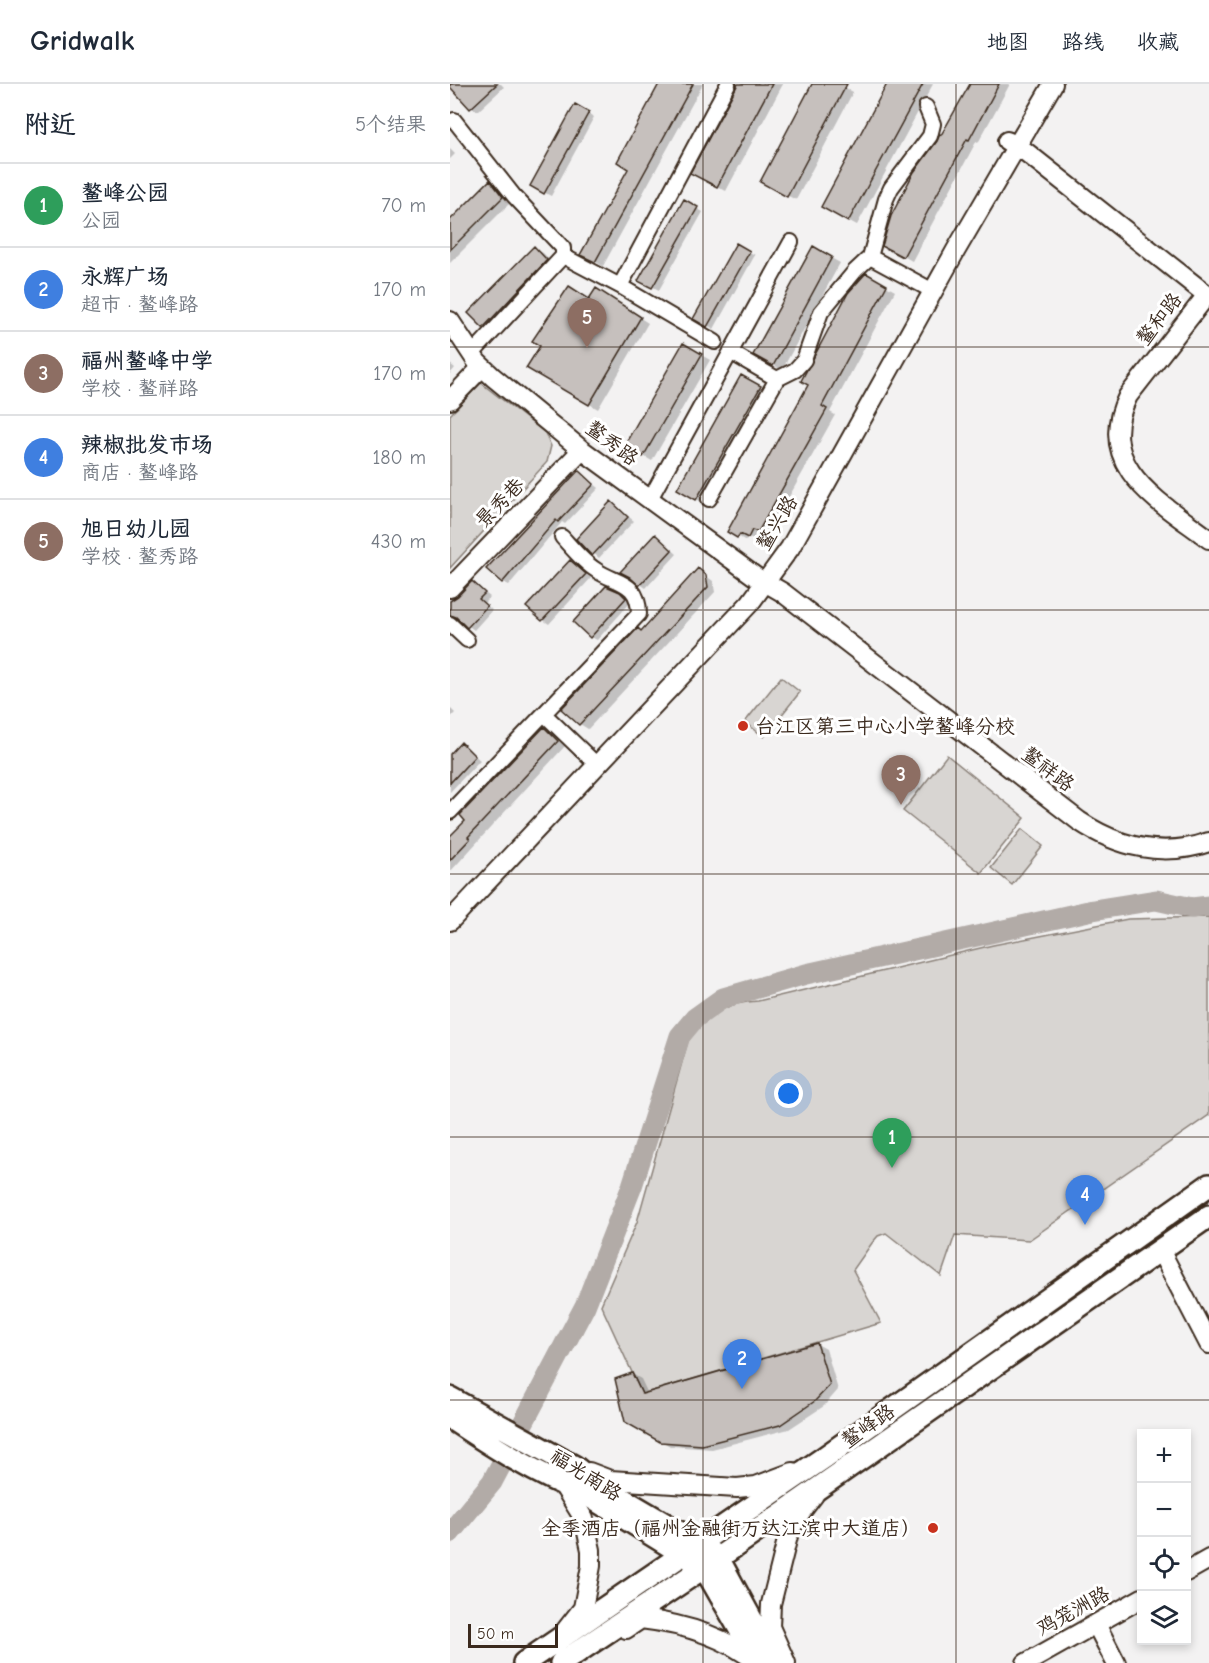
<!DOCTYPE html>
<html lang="zh">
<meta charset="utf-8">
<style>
body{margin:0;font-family:"Comic Neue","LXGW WenKai TC",sans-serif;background:#f6f6f7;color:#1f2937}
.controls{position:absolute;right:18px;bottom:18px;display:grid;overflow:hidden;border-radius:0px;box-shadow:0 3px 9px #0003}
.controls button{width:54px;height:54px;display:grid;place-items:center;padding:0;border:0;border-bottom:2px solid #e0e1e3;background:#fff;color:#1f2937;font:30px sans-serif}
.scale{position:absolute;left:18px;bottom:15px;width:90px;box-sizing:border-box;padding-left:6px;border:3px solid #3b2a1e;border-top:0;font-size:16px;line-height:21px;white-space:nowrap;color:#3b2a1e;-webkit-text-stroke:4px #fff;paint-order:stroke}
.you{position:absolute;left:339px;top:1010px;width:21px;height:21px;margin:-15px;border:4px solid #fff;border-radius:50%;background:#1a73e8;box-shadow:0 0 0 9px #1a73e833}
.badge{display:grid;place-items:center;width:39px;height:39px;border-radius:50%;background:#db2777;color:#fff;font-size:20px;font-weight:700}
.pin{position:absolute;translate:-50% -50px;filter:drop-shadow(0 2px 3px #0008)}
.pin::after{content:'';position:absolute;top:32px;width:21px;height:18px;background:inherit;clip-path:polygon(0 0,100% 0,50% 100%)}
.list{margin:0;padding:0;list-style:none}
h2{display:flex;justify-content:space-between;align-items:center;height:78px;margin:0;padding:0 24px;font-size:26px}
h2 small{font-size:20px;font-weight:400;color:#747a83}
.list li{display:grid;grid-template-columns:39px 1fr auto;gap:18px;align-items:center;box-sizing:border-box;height:84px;padding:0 24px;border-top:2px solid #e0e1e3}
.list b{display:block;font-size:22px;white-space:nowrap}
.list p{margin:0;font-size:20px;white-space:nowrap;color:#747a83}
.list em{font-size:20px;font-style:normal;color:#747a83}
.icon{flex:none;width:33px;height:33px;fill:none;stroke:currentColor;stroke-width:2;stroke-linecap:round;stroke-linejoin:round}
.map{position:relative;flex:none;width:759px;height:1579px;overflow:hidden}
header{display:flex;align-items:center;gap:36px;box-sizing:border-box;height:84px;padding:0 30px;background:#fff;border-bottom:2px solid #e0e1e3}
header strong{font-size:28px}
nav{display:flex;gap:33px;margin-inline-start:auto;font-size:21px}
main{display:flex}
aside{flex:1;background:#fff}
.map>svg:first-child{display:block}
.green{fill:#d8d5d2;stroke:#8a8078;stroke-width:1.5}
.shadow{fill:#0003}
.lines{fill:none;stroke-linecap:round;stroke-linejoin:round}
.river{stroke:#b2aba7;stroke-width:21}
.building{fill:#c6c0bd;stroke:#3b2a1e;stroke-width:1.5}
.street-casing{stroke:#3b2a1e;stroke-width:18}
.secondary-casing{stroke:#3b2a1e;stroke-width:22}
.primary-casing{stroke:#3b2a1e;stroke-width:26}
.street{stroke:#fff;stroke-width:14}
.secondary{stroke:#fff;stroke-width:18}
.primary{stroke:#fff;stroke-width:21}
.grid{fill:none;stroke:#3b2a1e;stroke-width:1.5;stroke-opacity:0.55}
.poi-dot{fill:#c8321e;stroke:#fff;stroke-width:2}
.labels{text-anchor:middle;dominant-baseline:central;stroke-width:6;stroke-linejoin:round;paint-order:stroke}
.street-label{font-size:20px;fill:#3b2a1e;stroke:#fff}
.poi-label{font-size:20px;fill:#3b2a1e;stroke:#fff;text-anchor:start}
</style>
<header>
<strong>Gridwalk</strong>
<nav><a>地图</a><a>路线</a><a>收藏</a></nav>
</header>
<main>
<aside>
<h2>附近<small>5个结果</small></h2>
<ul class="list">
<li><span class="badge" style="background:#2e9e5b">1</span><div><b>鳌峰公园</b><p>公园</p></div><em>70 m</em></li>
<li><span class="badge" style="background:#3f7fe0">2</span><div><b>永辉广场</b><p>超市 · 鳌峰路</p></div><em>170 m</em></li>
<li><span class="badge" style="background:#8d6e63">3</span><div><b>福州鳌峰中学</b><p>学校 · 鳌祥路</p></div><em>170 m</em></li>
<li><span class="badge" style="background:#3f7fe0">4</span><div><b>辣椒批发市场</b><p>商店 · 鳌峰路</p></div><em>180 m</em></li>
<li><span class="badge" style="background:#8d6e63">5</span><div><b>旭日幼儿园</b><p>学校 · 鳌秀路</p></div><em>430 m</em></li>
</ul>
</aside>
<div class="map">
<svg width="759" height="1579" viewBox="0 0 759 1579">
<rect width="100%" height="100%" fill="#f3f2f2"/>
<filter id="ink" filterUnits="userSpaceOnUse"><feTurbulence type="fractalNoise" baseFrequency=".0167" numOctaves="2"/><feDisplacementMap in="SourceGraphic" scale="12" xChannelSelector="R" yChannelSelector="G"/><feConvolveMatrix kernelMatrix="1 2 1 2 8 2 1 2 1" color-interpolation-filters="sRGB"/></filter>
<g filter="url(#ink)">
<path class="green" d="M 31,299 L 95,349 L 101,362 L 97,378 L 0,484 L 0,331 Z
M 331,593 L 350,608 L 314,653 L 295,638 Z
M 497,671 L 575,734 L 531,789 L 453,727 Z
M 572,745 L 593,762 L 562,801 L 541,784 Z
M 759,833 L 759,1031 L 579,1156 L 505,1151 L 491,1192 L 436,1149 L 428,1152 L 422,1159 L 403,1186 L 431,1239 L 192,1310 L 151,1221 L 187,1138 L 238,957 C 256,931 277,918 308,917 L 543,861 L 678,835 Z"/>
<path class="shadow" d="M 0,0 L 51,0 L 54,3 L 28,27 L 21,24 Z
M 210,0 L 253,0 L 153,182 L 132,170 L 180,84 Z
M 290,0 L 333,0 L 276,107 L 242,89 Z
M 364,0 L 389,0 L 403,8 L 346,116 L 312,98 Z
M 438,0 L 483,0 L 407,141 L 373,123 Z
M 522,0 L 560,0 L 528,59 L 526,58 L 462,177 L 434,161 Z
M 125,22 L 144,33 L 101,112 L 82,102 Z
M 0,65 L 5,70 L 0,75 Z
M 40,98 L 48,103 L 61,118 L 0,179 L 0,138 Z
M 234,117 L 253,128 L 209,206 L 190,196 Z
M 286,161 L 305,171 L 264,245 L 245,234 Z
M 84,164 L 93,169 L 105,181 L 42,248 L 34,243 Z
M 363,164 L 390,179 L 332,286 L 305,270 Z
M 416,191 L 445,207 L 380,328 L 385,331 L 317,452 L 311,450 L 307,457 L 299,453 L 296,457 L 279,447 L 360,300 Z
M 155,211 L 198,239 L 148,325 L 78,284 L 92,261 L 140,216 Z
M 234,261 L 260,276 L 202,377 L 176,362 Z
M 0,280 L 5,284 L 0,290 Z
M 292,293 L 319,309 L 255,420 L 229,405 Z
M 129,388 L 149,404 L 115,440 L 112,438 L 59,501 L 53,498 Z
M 162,419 L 184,437 L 149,474 L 128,455 Z
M 211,456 L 227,470 L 196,504 L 190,500 Z
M 121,478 L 141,494 L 99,540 L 93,536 Z
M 248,486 L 263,497 L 265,508 L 138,645 L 130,640 L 113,625 L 192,548 Z
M 22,499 L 40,513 L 34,519 L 42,526 L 24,546 L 8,534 L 0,536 L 0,519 L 9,513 Z
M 169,510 L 181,518 L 147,556 L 141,553 Z
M 0,624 L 5,629 L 0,634 Z
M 94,645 L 115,662 L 0,788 L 0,754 L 17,736 Z
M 11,660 L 30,676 L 0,708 L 0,673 Z
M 367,1260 L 376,1265 L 388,1306 L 374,1322 L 339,1345 L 262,1365 L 220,1362 L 177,1337 L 182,1290 L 191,1295 L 198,1310 Z"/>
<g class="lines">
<path class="river" d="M 0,1449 L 42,1398 L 135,1222 L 182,1102 L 230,952 L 245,934 L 273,914 L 356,890 L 643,826 L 706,816 L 742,824 L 759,822"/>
</g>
<path class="building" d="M 0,0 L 47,0 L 20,25 L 0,3 Z
M 209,0 L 243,0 L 145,178 L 130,171 L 178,85 L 167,78 Z
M 288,0 L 322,0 L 267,103 L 240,89 Z
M 362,0 L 397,0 L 337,113 L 310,98 Z
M 437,0 L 473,0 L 398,138 L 371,123 Z
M 520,0 L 549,0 L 519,56 L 517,55 L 453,173 L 432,162 L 441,132 L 464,88 L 487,57 L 490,50 L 491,51 Z
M 125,20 L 139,28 L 94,110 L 80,102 Z
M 40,96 L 53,113 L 0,166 L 0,136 Z
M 234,115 L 248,123 L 202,204 L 188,197 Z
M 286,159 L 300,167 L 257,243 L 243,235 Z
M 84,162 L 97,176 L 33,244 L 18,229 Z
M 363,162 L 382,173 L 323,282 L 303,271 Z
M 416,189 L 437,201 L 372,322 L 377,325 L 308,448 L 302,446 L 298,454 L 290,450 L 287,454 L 277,448 L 358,301 L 351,297 L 398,209 Z
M 119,202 L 139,215 L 146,204 L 191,233 L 139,321 L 76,284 L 90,262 L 82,257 Z
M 233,259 L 252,270 L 193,373 L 174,362 Z
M 291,291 L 311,302 L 246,416 L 227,405 Z
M 129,386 L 144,400 L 108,438 L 106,436 L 52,499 L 36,485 Z
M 161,417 L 178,433 L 142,472 L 126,455 Z
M 205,450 L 222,466 L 189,502 L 180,493 L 170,488 Z
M 120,476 L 136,490 L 92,537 L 76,523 Z
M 248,484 L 256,491 L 258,503 L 129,641 L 111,625 L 188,544 L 191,547 Z
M 22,497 L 35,509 L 29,515 L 37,522 L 17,544 L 6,533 L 0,531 L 0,517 L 8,512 Z
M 156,502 L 170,508 L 176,514 L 140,554 L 123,538 Z
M 94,643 L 108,657 L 18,753 L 20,755 L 0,776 L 0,752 L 15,737 L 10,731 Z
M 11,658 L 25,672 L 0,699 L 0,670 Z
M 367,1259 L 380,1301 L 365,1317 L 330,1341 L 252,1361 L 210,1358 L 175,1338 L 165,1295 L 182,1289 L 192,1310 Z"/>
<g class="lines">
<defs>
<path id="street" d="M 4,36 L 64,112 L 113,164 L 113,172 L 170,202 L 265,258
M 420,173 L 483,207
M 170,202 L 278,0
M 282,269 L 327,295
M 22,270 L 113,172
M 200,415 L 341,158
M 259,415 L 327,295 L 345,286 L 354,276 L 371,228 L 405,187 L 420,173 L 436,115 L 441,104 L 480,52 L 483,40 L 476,23
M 0,540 L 17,556
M 94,630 L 148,682
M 0,728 L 189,530 C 189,496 165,500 146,486 C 133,478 122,464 112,453"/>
<path id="secondary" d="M 557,57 L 567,61 L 757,211 L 678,312 C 642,383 712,419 759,455
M 0,237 L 27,278 L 43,293 L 132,366 L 306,493 L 332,508 L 629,737 C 668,763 713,774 759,758
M 0,316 L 32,283
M 0,504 L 132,366
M 0,837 L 300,519 L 340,464 L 506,166 L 603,0
M 710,1166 L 759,1260
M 139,1388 L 160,1396 L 287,1404 L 306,1402 L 343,1388
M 113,1401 L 134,1435 L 141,1466 L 141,1482 L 133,1524 L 115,1547
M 736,1488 L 759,1475
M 646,1540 L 666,1579
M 176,1545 L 191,1535 C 233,1540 275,1552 308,1579
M 336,1579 L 320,1543 L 321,1520 L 339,1448 L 348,1432 L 364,1411
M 576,1579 L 692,1514"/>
<path id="primary" d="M 0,1314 L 125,1383 L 142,1397 L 249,1460 L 268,1474 L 325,1579
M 0,1334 C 42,1362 87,1391 134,1409 L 254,1483 L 300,1563
M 74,1579 L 375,1373 L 759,1101
M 111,1579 L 268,1474 L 759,1132"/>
</defs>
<use href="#street" class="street-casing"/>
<use href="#secondary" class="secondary-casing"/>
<use href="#primary" class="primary-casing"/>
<use href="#street" class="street"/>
<use href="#secondary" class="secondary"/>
<use href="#primary" class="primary"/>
</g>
</g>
<path class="grid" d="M 253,0 L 253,1579M 506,0 L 506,1579M 0,263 L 759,263M 0,526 L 759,526M 0,790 L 759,790M 0,1053 L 759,1053M 0,1316 L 759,1316"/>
<g class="poi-dot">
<circle cx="293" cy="642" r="6"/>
<circle cx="483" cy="1444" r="6"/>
</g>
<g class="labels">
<g class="street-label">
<text transform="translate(709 235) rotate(-52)">鳌和路</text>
<text transform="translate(162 359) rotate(37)">鳌秀路</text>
<text transform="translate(50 419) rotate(-46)">景秀巷</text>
<text transform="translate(327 439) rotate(-59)">鳌兴路</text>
<text transform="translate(598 685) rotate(37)">鳌祥路</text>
<text transform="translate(418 1342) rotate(-35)">鳌峰路</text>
<text transform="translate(136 1391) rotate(32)">福光南路</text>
<text transform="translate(623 1527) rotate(-29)">鸡笼洲路</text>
</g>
<g class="poi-label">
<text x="305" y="642">台江区第三中心小学鳌峰分校</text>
<text x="471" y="1444" text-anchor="end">全季酒店（福州金融街万达江滨中大道店）</text>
</g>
</g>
</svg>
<div class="controls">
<button>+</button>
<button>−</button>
<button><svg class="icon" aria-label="locate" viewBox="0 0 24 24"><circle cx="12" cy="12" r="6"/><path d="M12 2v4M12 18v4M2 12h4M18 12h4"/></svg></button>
<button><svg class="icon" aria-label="layers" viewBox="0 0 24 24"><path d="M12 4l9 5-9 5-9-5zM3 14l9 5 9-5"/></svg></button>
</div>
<div class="scale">50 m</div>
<div class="you"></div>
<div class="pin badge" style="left:442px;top:1084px;background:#2e9e5b">1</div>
<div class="pin badge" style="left:292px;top:1305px;background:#3f7fe0">2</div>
<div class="pin badge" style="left:451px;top:721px;background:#8d6e63">3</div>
<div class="pin badge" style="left:635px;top:1141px;background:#3f7fe0">4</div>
<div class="pin badge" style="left:137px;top:264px;background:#8d6e63">5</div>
</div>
</main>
